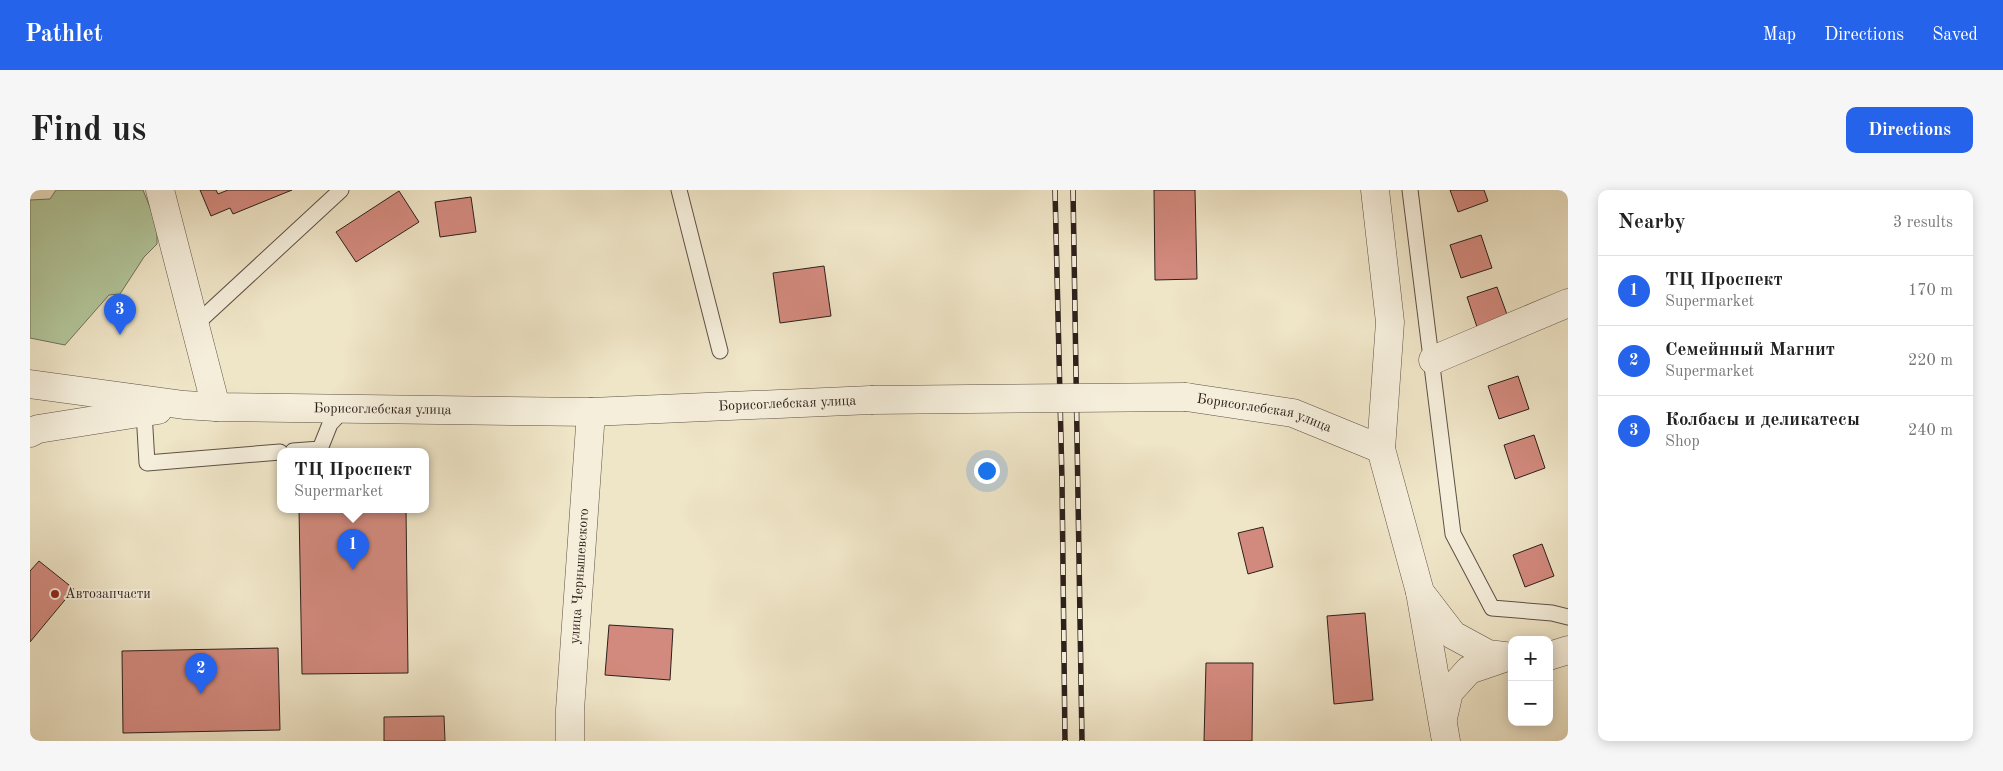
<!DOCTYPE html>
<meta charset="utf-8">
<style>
body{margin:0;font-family:"Old Standard TT",serif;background:#f6f6f6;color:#222}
.controls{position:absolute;right:15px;bottom:15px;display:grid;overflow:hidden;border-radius:10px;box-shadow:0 2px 12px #0003}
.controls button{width:45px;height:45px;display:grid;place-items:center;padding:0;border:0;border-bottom:1px solid #e0e0e0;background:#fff;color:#222;font:25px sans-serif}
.you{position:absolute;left:956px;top:280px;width:18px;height:18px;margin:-12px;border:4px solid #fff;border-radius:50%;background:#1a73e8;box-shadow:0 0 0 8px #1a73e833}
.badge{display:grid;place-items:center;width:32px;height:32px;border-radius:50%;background:#2563eb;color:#fff;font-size:16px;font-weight:700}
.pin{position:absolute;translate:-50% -41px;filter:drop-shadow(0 1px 2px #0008)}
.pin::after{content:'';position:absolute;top:26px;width:18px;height:15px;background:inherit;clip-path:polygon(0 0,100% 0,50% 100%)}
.popup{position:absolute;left:247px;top:258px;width:152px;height:65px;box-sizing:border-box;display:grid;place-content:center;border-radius:10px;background:#fff;filter:drop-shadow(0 1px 4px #0005);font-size:16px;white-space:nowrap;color:#767676}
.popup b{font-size:19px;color:#222}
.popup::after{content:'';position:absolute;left:50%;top:100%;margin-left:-10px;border:10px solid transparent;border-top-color:#fff}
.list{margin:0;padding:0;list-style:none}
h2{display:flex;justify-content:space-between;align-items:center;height:65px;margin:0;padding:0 20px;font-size:21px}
h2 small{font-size:16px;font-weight:400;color:#767676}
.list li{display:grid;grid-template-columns:32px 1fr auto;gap:15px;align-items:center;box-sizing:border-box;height:70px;padding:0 20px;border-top:1px solid #e0e0e0}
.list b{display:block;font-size:19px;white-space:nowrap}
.list p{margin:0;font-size:16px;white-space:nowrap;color:#767676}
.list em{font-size:16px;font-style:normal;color:#767676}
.map{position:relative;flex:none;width:1538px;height:551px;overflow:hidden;border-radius:10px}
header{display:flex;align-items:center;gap:30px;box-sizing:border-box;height:70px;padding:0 25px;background:#2563eb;color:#fff}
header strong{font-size:24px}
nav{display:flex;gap:28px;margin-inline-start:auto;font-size:18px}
.intro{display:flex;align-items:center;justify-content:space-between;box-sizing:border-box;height:120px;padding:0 30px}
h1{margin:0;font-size:35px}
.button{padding:12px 22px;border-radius:10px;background:#2563eb;color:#fff;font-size:18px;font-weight:700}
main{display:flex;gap:30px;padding:0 30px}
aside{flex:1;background:#fff;border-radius:10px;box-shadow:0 2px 12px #0003}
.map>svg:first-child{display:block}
.green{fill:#b2c69a;stroke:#70735a}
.building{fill:#d38a7e;stroke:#2d201b}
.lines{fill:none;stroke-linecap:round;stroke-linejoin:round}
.service-casing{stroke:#5e5146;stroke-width:17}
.minor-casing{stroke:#5e5146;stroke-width:29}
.tertiary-casing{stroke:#5e5146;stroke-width:29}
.service{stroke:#f5eedb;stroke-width:15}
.minor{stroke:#f5eedb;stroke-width:28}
.tertiary{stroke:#f5eedb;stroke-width:28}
.rail-casing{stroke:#2d201b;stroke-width:5.5}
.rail{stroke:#f5eedb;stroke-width:4;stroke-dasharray:11;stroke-linecap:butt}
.tertiary-bridge-casing{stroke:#5e5146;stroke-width:29;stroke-linecap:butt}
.tertiary-bridge{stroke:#f5eedb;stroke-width:28}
.poi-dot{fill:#8f2418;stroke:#f5eedb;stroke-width:2}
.labels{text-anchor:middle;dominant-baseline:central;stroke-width:4;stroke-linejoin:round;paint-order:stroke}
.street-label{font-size:14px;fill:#2d201b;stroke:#f5eedb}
.poi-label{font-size:14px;fill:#2d201b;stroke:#f5eedb;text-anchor:start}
</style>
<header>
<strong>Pathlet</strong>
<nav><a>Map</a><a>Directions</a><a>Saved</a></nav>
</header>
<div class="intro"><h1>Find us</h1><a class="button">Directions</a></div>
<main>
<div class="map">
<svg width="1538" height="551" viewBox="0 0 1538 551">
<rect width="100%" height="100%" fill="#efe5c7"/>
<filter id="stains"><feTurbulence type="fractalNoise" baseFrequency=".004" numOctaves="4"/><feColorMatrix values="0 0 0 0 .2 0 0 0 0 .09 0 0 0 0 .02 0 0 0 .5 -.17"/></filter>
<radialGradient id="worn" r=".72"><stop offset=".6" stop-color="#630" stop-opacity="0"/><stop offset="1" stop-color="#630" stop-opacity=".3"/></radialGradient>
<path class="green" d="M 26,0 L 113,0 L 127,35 L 127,54 L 114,67 L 90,104 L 79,105 L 35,155 L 0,148 L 0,10 L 20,9 Z"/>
<path class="building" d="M 170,0 L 186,0 L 188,4 L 198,0 L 262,0 L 203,24 L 200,18 L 181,26 Z
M 1124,0 L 1165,0 L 1167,89 L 1125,90 Z
M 1420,0 L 1454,0 L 1458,11 L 1428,22 Z
M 369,1 L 389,32 L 326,72 L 306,42 Z
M 441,7 L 446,42 L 410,47 L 405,12 Z
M 1451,45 L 1462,78 L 1431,88 L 1420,55 Z
M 794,76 L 801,126 L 750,133 L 743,83 Z
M 1467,97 L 1479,130 L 1448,140 L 1437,107 Z
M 1488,186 L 1499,219 L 1469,229 L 1458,196 Z
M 1504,245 L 1515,278 L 1485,289 L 1474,255 Z
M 269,319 L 376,319 L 378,483 L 272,484 Z
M 1233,337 L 1243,377 L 1218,384 L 1208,343 Z
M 1512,354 L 1524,386 L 1495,397 L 1483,365 Z
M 9,371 L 44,399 L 0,452 L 0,381 Z
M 1335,423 L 1343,510 L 1304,514 L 1297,426 Z
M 579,435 L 643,439 L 640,490 L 575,485 Z
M 248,458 L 250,540 L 93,543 L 92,461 Z
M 1176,473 L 1223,473 L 1222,551 L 1174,551 Z
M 414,526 L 415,551 L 354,551 L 354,527 Z"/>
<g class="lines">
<defs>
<path id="service" d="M 649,0 L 690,161
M 1380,0 L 1423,344 L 1462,418 L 1522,423 L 1538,427
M 165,135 L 311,0
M 114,222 L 117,273 L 250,262
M 263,261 L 290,259 L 300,234 L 315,218"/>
<g id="minor">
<path d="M 130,0 L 186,217"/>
<path d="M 1345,0 L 1360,132 L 1351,259"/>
<path d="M 1403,170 L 1538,113"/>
<path d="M 1390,402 L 1416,551"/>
<path d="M 1413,528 L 1419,502 L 1439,480 L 1477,467"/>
<path id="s1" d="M 540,551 L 540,520 L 561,222"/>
</g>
<g id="tertiary">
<path id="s2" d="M 0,194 L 154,215 L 186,217 L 561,222 L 841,210"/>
<path id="s3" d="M 1156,207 L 1263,223 L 1351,259 L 1390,402 L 1423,445 L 1458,464 L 1482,467"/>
<path d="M 0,243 L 8,239 L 128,220"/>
<path d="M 1519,466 L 1538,460"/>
</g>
</defs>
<use href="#service" class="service-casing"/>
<use href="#minor" class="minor-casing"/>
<use href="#tertiary" class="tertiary-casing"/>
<use href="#service" class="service"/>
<use href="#minor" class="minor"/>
<use href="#tertiary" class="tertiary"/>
<defs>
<path id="rail" d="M 1025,0 L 1032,291 L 1035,551
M 1043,0 L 1052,551"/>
</defs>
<use href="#rail" class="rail-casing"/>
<use href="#rail" class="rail"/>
<defs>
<path id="tertiary-bridge" d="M 841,210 L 1156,207"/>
</defs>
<use href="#tertiary-bridge" class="tertiary-bridge-casing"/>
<use href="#tertiary-bridge" class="tertiary-bridge"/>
</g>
<circle class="poi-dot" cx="25" cy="404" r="5"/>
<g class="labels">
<g class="street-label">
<text stroke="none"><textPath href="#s2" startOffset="759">Борисоглебская улица</textPath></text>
<text stroke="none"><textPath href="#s2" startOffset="354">Борисоглебская улица</textPath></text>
<text stroke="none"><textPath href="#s3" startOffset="80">Борисоглебская улица</textPath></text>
<text stroke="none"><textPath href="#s1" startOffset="165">улица Чернышевского</textPath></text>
</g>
<g class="poi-label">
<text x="35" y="404">Автозапчасти</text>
</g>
</g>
<rect width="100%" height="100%" filter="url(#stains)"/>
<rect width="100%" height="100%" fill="url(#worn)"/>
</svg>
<div class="controls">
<button>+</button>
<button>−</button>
</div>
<div class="you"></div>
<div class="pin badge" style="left:323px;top:380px">1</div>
<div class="popup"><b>ТЦ Проспект</b>Supermarket</div>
<div class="pin badge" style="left:171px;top:504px">2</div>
<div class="pin badge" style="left:90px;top:145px">3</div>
</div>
<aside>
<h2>Nearby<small>3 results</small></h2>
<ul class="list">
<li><span class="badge">1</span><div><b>ТЦ Проспект</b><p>Supermarket</p></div><em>170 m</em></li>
<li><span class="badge">2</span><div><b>Семейнный Магнит</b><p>Supermarket</p></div><em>220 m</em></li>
<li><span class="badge">3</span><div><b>Колбасы и деликатесы</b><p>Shop</p></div><em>240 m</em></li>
</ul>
</aside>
</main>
